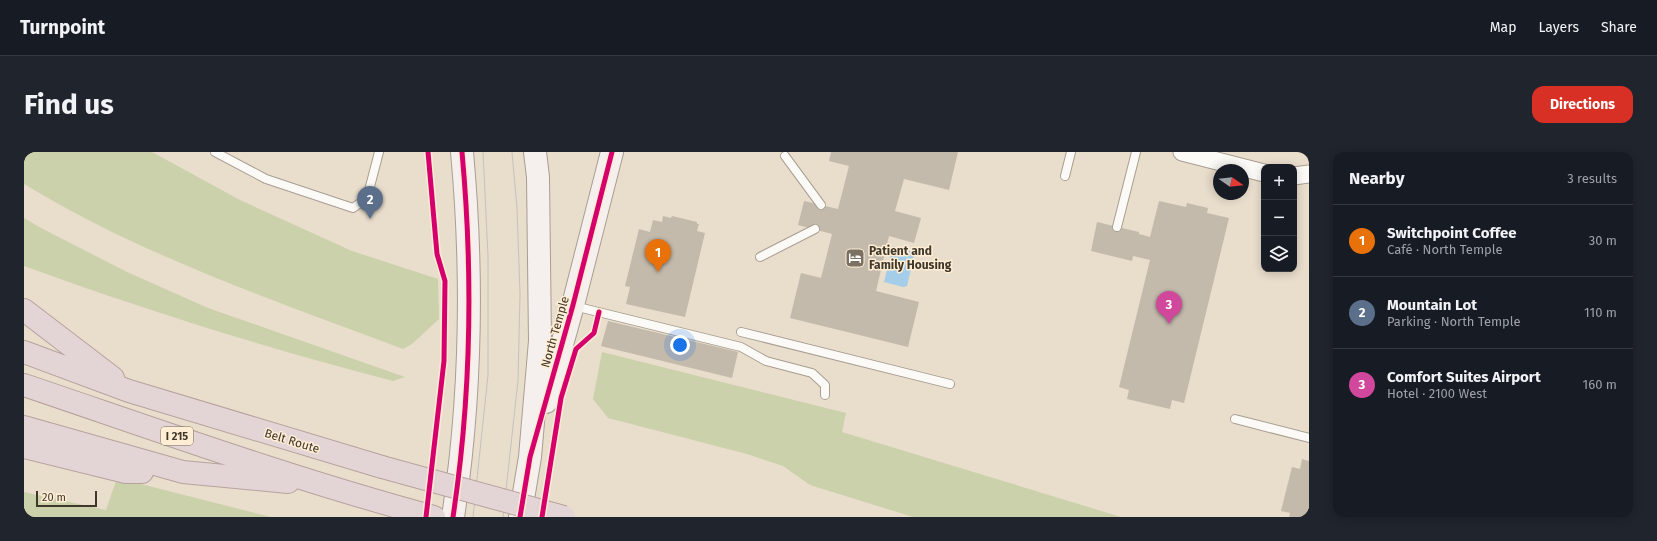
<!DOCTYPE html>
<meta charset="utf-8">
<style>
body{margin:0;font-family:"Fira Sans",sans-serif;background:#20242c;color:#f1f3f6}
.controls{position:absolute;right:12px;top:12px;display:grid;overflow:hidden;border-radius:8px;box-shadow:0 2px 10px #0003}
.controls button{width:36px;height:36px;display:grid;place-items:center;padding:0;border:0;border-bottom:1px solid #363941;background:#171b24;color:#f1f3f6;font:20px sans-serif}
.compass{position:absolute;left:1189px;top:12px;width:36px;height:36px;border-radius:50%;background:#171b24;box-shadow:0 2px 10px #0003;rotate:104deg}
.scale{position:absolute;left:12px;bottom:10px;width:61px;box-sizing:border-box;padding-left:4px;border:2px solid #3f372a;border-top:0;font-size:11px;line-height:14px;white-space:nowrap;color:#3f372a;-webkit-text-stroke:3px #ffedd4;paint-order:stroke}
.you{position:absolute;left:656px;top:193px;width:14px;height:14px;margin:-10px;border:3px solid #fff;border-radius:50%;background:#1a73e8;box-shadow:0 0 0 6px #1a73e833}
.badge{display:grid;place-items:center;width:26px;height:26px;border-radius:50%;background:#d93025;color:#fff;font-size:13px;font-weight:700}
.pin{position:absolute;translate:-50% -33px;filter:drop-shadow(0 1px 2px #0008)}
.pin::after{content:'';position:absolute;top:21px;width:14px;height:12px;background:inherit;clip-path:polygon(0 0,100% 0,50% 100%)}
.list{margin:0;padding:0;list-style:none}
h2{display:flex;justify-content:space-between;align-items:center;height:52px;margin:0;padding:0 16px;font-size:17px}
h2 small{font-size:13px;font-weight:400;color:#9ea1a6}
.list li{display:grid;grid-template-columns:26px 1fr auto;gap:12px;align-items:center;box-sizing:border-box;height:72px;padding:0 16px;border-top:1px solid #363941}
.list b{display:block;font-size:15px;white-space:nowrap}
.list p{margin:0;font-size:13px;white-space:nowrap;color:#9ea1a6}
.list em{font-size:13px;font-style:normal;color:#9ea1a6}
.icon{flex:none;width:22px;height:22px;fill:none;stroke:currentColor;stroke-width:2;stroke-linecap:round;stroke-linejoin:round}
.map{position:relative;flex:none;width:1285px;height:365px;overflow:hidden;border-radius:12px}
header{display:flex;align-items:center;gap:24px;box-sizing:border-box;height:56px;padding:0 20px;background:#171b24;border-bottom:1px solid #363941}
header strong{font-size:19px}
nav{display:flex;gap:22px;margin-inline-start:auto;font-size:14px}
.intro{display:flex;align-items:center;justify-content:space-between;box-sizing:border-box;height:96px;padding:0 24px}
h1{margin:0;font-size:28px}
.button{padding:10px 18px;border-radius:12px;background:#d93025;color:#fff;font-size:14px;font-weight:700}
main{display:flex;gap:24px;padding:0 24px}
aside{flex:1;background:#171b24;border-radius:12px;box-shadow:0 2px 10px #0003}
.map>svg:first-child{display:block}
.green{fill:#cbd1aa}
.water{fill:#a4cde9}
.building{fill:#c3baac}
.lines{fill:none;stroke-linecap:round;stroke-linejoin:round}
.lane-casing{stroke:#a89e91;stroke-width:10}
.street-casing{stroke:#a89e91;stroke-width:19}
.secondary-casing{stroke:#a89e91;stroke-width:24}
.highway-casing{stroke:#b6a39e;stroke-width:24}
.lane{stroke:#fcfaf7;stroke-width:8}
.street{stroke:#fcfaf7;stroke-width:17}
.secondary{stroke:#f5efee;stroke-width:22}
.highway{stroke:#e3d4d6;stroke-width:22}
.tram{stroke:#c4c2be;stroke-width:1}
.highway-bridge-casing{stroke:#b6a39e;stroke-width:24;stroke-linecap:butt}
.highway-bridge{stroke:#e3d4d6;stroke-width:22}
.cycleway-casing{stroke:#ffedd4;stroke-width:8}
.cycleway{stroke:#d6006c;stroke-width:5}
.labels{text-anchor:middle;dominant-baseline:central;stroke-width:3;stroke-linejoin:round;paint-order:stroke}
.shield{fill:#ffedd4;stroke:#796e5d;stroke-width:1}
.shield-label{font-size:11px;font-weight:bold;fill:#3f372a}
.poi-label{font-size:12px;font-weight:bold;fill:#3f372a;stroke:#ffedd4;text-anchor:start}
.street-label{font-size:12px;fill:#3f372a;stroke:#ffedd4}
</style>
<header>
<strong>Turnpoint</strong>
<nav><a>Map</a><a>Layers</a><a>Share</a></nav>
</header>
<div class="intro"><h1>Find us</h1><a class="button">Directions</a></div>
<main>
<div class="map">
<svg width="1285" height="365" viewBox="0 0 1285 365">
<rect width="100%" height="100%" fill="#e9ddcc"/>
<path class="green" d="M 0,0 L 128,0 L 216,48 L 328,99 L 414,127 L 415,167 L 388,192 L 379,197 C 250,148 118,104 0,32 Z
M 0,66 L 17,76 L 103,120 L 184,156 L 381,225 L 369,229 C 245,197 121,158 0,114 Z
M 578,200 L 822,261 L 818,280 L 1097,365 L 889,365 L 786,333 L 759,314 L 723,302 L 584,266 L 569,247 Z
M 93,326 L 247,365 L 0,365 L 0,340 L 82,358 Z"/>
<path class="water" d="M 869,94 L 889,100 L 890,104 L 883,134 L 879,135 L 860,130 Z"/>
<path class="building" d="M 807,0 L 934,0 L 925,38 L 880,27 L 871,59 L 897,66 L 890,91 L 865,84 L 852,139 L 895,150 L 884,195 L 766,166 L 777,121 L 797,126 L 808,82 L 774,73 L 780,49 L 814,57 L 825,14 L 805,9 Z
M 1135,49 L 1162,55 L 1163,51 L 1184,56 L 1183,61 L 1205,66 L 1160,251 L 1148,248 L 1146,257 L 1103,247 L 1105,238 L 1095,235 L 1126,108 L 1109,104 L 1108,109 L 1067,99 L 1073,70 L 1115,80 L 1115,82 L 1126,85 Z
M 639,64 L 647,66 L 648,64 L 673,70 L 673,72 L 675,72 L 673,79 L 681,81 L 661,165 L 602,152 L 606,135 L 601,134 L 615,77 L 626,80 L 629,68 L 638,70 Z
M 584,169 L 714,200 L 708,226 L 577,194 Z
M 1278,307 L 1285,309 L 1285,365 L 1265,365 L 1266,361 L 1257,359 L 1268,315 L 1276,317 Z"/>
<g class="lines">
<defs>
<path id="lane" d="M 191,0 L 242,27 L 329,56 L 343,46 L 355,0
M 761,4 L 797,53
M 1041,24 L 1047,0
M 1093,75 L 1112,0
M 736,105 L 791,77
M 550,154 L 717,195 L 742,209 L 788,221 L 801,233 L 801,243
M 717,180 L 926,232
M 1211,267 L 1285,286"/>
<path id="street" d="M 1158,0 L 1240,21
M 1270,24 L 1285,22"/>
<path id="secondary" d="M 522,250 L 549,153 L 588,0
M 429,365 C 447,246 449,120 438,0
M 496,365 L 506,305 L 516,189 L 514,25 L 511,0"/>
<path id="highway" d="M 0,158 L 89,226
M 0,200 L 105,239 L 358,315
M 0,233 C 136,279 272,328 410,365
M 0,275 L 159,320 L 264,330
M 0,295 L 102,320 L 118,320"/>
</defs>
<use href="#lane" class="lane-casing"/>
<use href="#street" class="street-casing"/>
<use href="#secondary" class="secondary-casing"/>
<use href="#highway" class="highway-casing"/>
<use href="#lane" class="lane"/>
<use href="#street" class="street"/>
<use href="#secondary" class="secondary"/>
<use href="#highway" class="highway"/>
<path class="tram" d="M 449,365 L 464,223 L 464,104 L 459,0
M 479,365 L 494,229 L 496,142 L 493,56 L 488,0"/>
<defs>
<path id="highway-bridge" d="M 358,315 L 540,365"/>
</defs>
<use href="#highway-bridge" class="highway-bridge-casing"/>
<use href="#highway-bridge" class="highway-bridge"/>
<defs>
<path id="cycleway" d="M 402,365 L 420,209 L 421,129 L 413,102 L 404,0
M 429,365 C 447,246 449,120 438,0
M 496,365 L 506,305 L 549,153 L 588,0
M 518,365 L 537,246 L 552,197 L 570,181 L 575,160"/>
</defs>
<use href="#cycleway" class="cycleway-casing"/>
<use href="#cycleway" class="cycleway"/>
</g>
<defs>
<symbol id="hotel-square" viewBox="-11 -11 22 22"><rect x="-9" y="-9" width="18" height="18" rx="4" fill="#7a7163" stroke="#ffedd4"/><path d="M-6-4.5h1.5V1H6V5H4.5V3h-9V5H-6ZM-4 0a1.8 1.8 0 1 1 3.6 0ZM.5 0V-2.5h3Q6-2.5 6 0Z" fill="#fff"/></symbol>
</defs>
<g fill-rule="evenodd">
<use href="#hotel-square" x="820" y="95" width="22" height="22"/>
</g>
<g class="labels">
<rect class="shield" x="137" y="275" width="32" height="18" rx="3"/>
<g class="shield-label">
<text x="153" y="284">I 215</text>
</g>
<g class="poi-label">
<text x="845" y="99">Patient and<tspan x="845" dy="14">Family Housing</tspan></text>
</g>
<g class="street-label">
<text transform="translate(531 180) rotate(-74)">North Temple</text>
<text transform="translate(268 289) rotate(17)">Belt Route</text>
</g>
</g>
</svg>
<div class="controls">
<button>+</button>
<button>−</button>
<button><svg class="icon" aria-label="layers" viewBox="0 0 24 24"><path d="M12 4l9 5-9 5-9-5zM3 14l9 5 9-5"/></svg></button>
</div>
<svg class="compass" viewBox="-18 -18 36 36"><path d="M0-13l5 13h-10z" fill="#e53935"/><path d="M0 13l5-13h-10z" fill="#9ea1a6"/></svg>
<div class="scale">20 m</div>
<div class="you"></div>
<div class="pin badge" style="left:634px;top:120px;background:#e8710a">1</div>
<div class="pin badge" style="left:346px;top:67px;background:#5c6f8a">2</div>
<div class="pin badge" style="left:1145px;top:172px;background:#d1479c">3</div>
</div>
<aside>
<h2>Nearby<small>3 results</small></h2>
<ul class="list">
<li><span class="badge" style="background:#e8710a">1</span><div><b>Switchpoint Coffee</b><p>Café · North Temple</p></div><em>30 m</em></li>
<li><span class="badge" style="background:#5c6f8a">2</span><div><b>Mountain Lot</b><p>Parking · North Temple</p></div><em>110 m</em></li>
<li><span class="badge" style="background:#d1479c">3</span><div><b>Comfort Suites Airport</b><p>Hotel · 2100 West</p></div><em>160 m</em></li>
</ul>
</aside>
</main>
